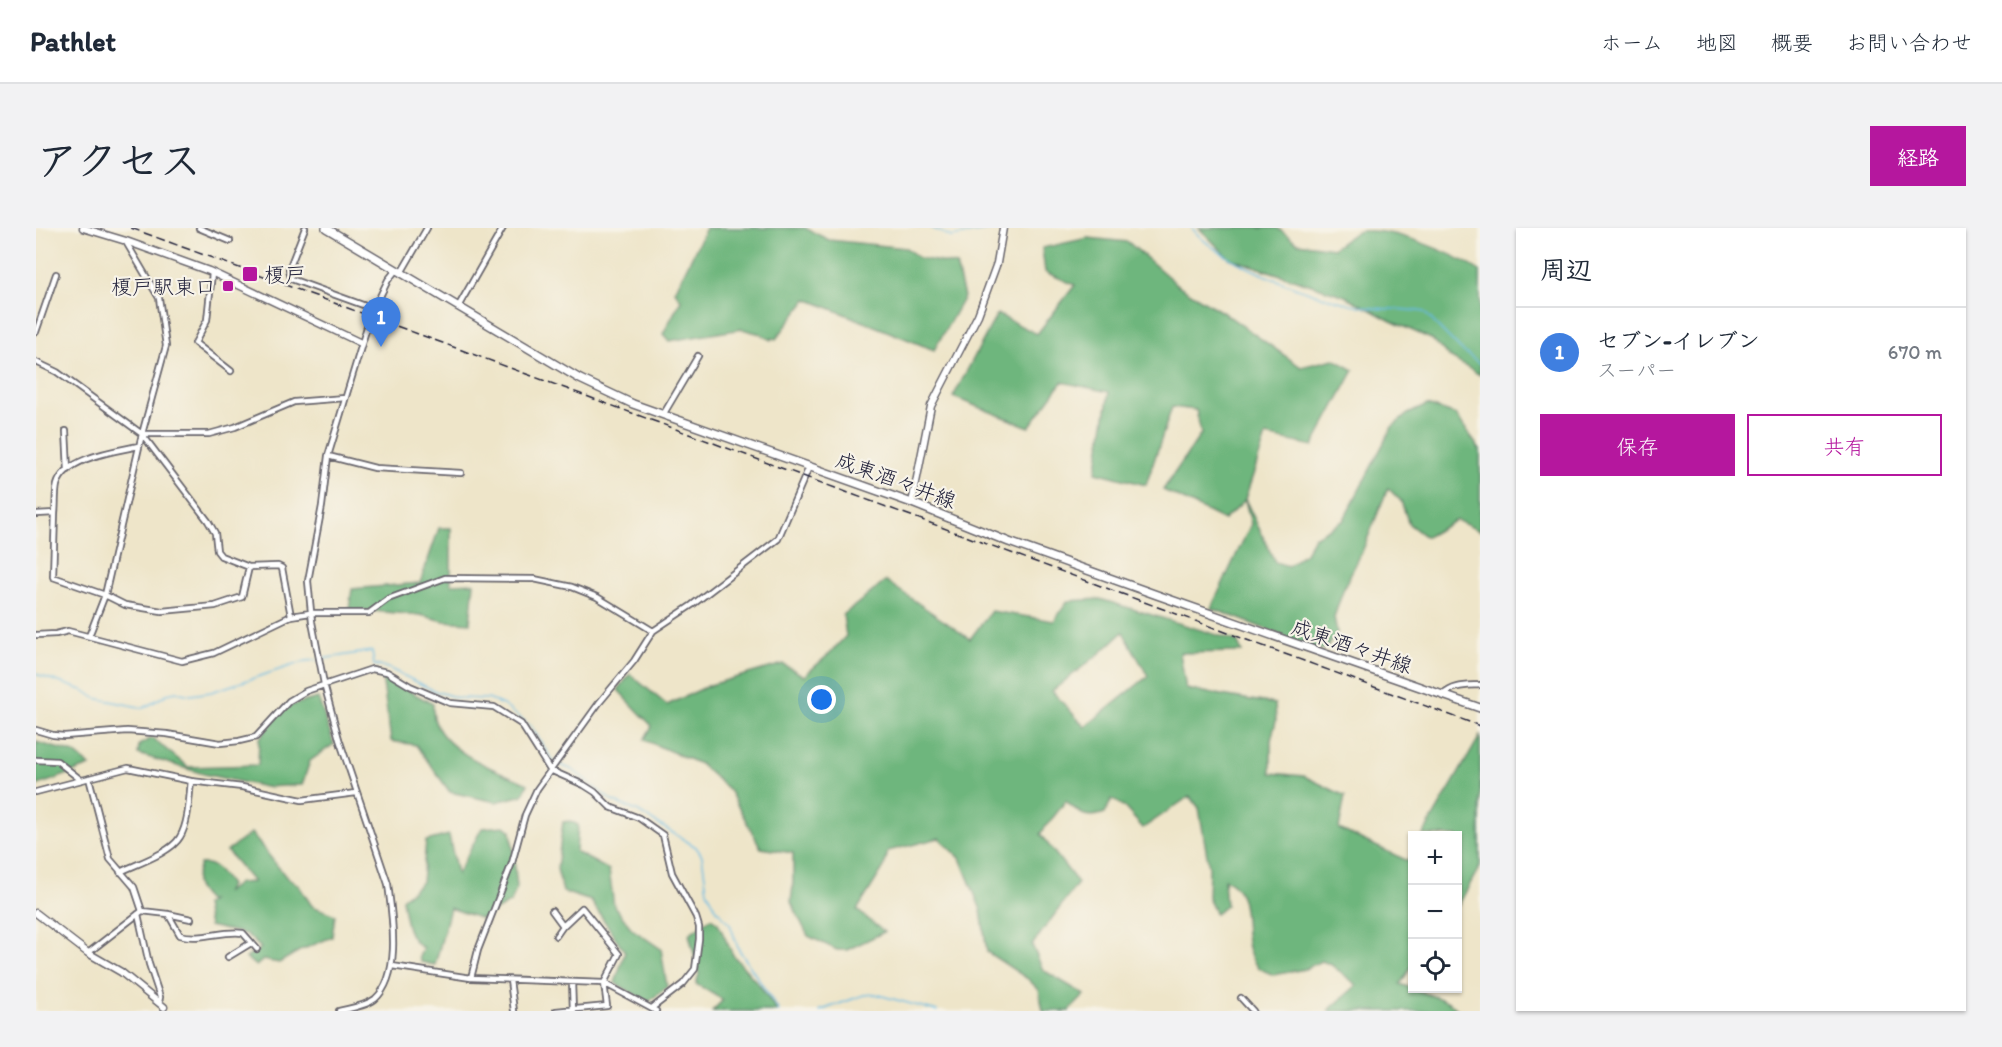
<!DOCTYPE html>
<html lang="ja">
<meta charset="utf-8">
<style>
body{margin:0;font-family:Itim,"Klee One",sans-serif;background:#f2f2f3;color:#1f2937}
.controls{position:absolute;right:18px;bottom:18px;display:grid;overflow:hidden;border-radius:0px;box-shadow:0 2px 4px #0004}
.controls button{width:54px;height:54px;display:grid;place-items:center;padding:0;border:0;border-bottom:2px solid #e0e1e3;background:#fff;color:#1f2937;font:30px sans-serif}
.you{position:absolute;left:786px;top:472px;width:21px;height:21px;margin:-15px;border:4px solid #fff;border-radius:50%;background:#1a73e8;box-shadow:0 0 0 9px #1a73e833}
.badge{display:grid;place-items:center;width:39px;height:39px;border-radius:50%;background:#b5179e;color:#fff;font-size:20px;font-weight:700}
.pin{position:absolute;translate:-50% -50px;filter:drop-shadow(0 2px 3px #0008)}
.pin::after{content:'';position:absolute;top:32px;width:21px;height:18px;background:inherit;clip-path:polygon(0 0,100% 0,50% 100%)}
.list{margin:0;padding:0;list-style:none}
h2{display:flex;justify-content:space-between;align-items:center;height:78px;margin:0;padding:0 24px;font-size:26px}
h2 small{font-size:20px;font-weight:400;color:#747a83}
.list li{display:grid;grid-template-columns:39px 1fr auto;gap:18px;align-items:center;box-sizing:border-box;height:90px;padding:0 24px;border-top:2px solid #e0e1e3}
.list b{display:block;font-size:22px;white-space:nowrap}
.list p{margin:0;font-size:20px;white-space:nowrap;color:#747a83}
.list em{font-size:20px;font-style:normal;color:#747a83}
.actions{display:flex;gap:12px;padding:18px 24px}
.actions a{flex:1;padding:14px 0;border:2px solid #b5179e;border-radius:0px;text-align:center;font-size:21px;color:#b5179e}
.actions .main{background:#b5179e;color:#fff}
.icon{flex:none;width:33px;height:33px;fill:none;stroke:currentColor;stroke-width:2;stroke-linecap:round;stroke-linejoin:round}
.map{position:relative;flex:none;width:1444px;height:783px;overflow:hidden;border-radius:0px}
header{display:flex;align-items:center;gap:36px;box-sizing:border-box;height:84px;padding:0 30px;background:#fff;border-bottom:2px solid #e0e1e3}
header strong{font-size:28px}
nav{display:flex;gap:33px;margin-inline-start:auto;font-size:21px}
.intro{display:flex;align-items:center;justify-content:space-between;box-sizing:border-box;height:144px;padding:0 36px}
h1{margin:0;font-size:42px}
.button{padding:15px 27px;border-radius:0px;background:#b5179e;color:#fff;font-size:21px;font-weight:700}
main{display:flex;gap:36px;padding:0 36px}
aside{flex:1;background:#fff;border-radius:0px;box-shadow:0 2px 4px #0004}
.map>svg:first-child{display:block}
.forest{fill:#6eb67d;stroke:#486c5c;stroke-width:1.5;fill-rule:evenodd}
.lines{fill:none;stroke-linecap:round;stroke-linejoin:round}
.stream{stroke:#67bbe3;stroke-width:1.5}
.street-casing{stroke:#69666d;stroke-width:8}
.secondary-casing{stroke:#69666d;stroke-width:9}
.primary-casing{stroke:#69666d;stroke-width:10}
.street{stroke:#fff;stroke-width:4.5}
.secondary{stroke:#fff;stroke-width:6}
.primary{stroke:#fff;stroke-width:7}
.rail{stroke:#22223b;stroke-width:1.5;stroke-dasharray:9 4.5;stroke-linecap:butt}
.poi-dot{fill:#b5179e;stroke:#f7f3e8;stroke-width:2}
.labels{text-anchor:middle;dominant-baseline:central;stroke-width:4.5;stroke-linejoin:round;paint-order:stroke}
.poi-label{font-size:21px;fill:#22223b;stroke:#f7f3e8;text-anchor:start}
.street-label{font-size:21px;fill:#22223b;stroke:#f7f3e8}
</style>
<header>
<strong>Pathlet</strong>
<nav><a>ホーム</a><a>地図</a><a>概要</a><a>お問い合わせ</a></nav>
</header>
<div class="intro"><h1>アクセス</h1><a class="button">経路</a></div>
<main>
<div class="map">
<svg width="1444" height="783" viewBox="0 0 1444 783">
<rect width="100%" height="100%" fill="#f7f3e8"/>
<filter id="ink" filterUnits="userSpaceOnUse"><feTurbulence type="fractalNoise" baseFrequency=".0167" numOctaves="2"/><feDisplacementMap in="SourceGraphic" scale="12" xChannelSelector="R" yChannelSelector="G"/><feConvolveMatrix kernelMatrix="1 2 1 2 8 2 1 2 1" color-interpolation-filters="sRGB"/></filter>
<filter id="wash" filterUnits="userSpaceOnUse"><feTurbulence type="fractalNoise" baseFrequency=".008" numOctaves="4" result="noise"/><feDisplacementMap in="SourceGraphic" scale="24" xChannelSelector="R" yChannelSelector="G"/><feGaussianBlur stdDeviation="1.35" result="paint"/><feColorMatrix in="noise" values="0 0 0 0 0 0 0 0 0 0 0 0 0 0 0 0 0 1.4 0 .05"/><feComposite in="paint" operator="in"/></filter>
<g filter="url(#wash)">
<rect width="100%" height="100%" fill="#eee5c9"/>
<path class="forest" d="M 670,0 L 769,0 L 793,12 L 870,20 L 883,30 L 920,37 L 928,69 L 898,122 L 771,71 L 740,111 L 736,110 L 735,112 L 725,106 L 706,101 L 633,113 L 627,106 L 645,72 L 639,63 Z
M 1163,0 L 1241,0 L 1262,15 L 1297,20 C 1306,15 1316,5 1325,3 C 1358,0 1417,25 1444,43 L 1444,147 L 1415,130 L 1395,111 L 1355,93 L 1309,68 L 1193,30 Z
M 1052,10 L 1092,14 L 1143,58 L 1191,87 L 1265,139 L 1298,131 L 1318,142 L 1277,218 L 1230,208 L 1209,271 L 1239,334 L 1252,338 L 1269,325 L 1278,309 L 1307,293 L 1356,199 L 1372,186 L 1391,177 L 1420,187 L 1444,222 L 1444,303 L 1420,292 L 1390,309 L 1373,296 L 1365,273 L 1352,260 L 1326,324 L 1309,357 L 1298,389 L 1301,404 L 1290,421 L 1276,422 L 1240,405 L 1175,380 L 1215,296 L 1209,272 L 1188,292 L 1127,262 L 1165,206 L 1160,182 L 1136,179 L 1110,257 L 1060,244 L 1073,164 L 1026,154 L 993,199 L 917,169 L 961,86 L 1001,106 L 1039,57 L 1009,44 L 1006,20 Z
M 403,300 L 415,300 L 415,356 L 438,355 L 434,395 L 408,393 L 384,387 L 313,381 L 316,361 L 384,355 Z
M 850,353 L 934,411 L 955,383 L 1018,393 L 1032,373 L 1064,371 L 1201,413 L 1206,424 L 1144,425 L 1150,461 L 1239,476 L 1240,493 L 1235,512 L 1235,545 L 1268,548 L 1309,568 L 1303,601 L 1372,633 L 1376,626 L 1376,738 L 1364,756 L 1413,774 L 1423,783 L 1292,783 L 1321,757 L 1294,736 L 1285,733 L 1269,741 L 1238,747 C 1233,745 1225,742 1221,738 C 1199,715 1222,664 1188,651 L 1190,678 L 1180,686 L 1172,670 L 1173,640 L 1163,580 L 1154,568 L 1107,600 L 1088,579 L 1076,571 L 1069,585 C 1049,592 1044,586 1030,573 L 1004,606 L 1042,655 L 996,717 L 1007,742 L 1049,767 L 1033,783 L 1007,783 L 1003,762 L 992,751 L 951,724 L 945,682 L 924,630 L 903,610 L 852,623 L 848,639 L 821,682 L 848,704 L 811,722 L 801,722 L 772,708 L 755,674 L 757,658 L 757,625 L 725,620 L 693,562 L 664,536 L 608,512 L 616,498 L 582,462 L 594,446 L 631,477 L 674,457 L 747,436 L 768,448 L 792,427 L 810,408 L 807,387 ZM 1087,404 L 1112,448 L 1049,499 L 1016,463 L 1063,426 Z
M 346,448 L 397,476 C 397,480 397,486 398,490 C 406,524 463,543 492,556 L 487,567 L 460,574 L 414,564 L 380,517 L 355,513 Z
M 282,470 L 298,516 L 274,533 L 266,557 L 229,559 L 168,546 L 102,526 L 103,517 L 116,510 L 152,539 L 222,537 L 223,511 L 249,479 Z
M 1444,508 L 1444,638 L 1422,678 L 1422,608 L 1387,607 Z
M 0,514 L 38,525 L 54,538 L 0,558 Z
M 534,593 L 542,597 L 540,624 L 573,642 L 578,678 L 596,701 L 625,721 L 631,759 L 612,774 L 579,755 L 589,724 L 555,673 L 527,664 L 521,641 L 527,594 Z
M 469,598 L 475,603 L 481,659 L 475,674 L 446,691 L 414,680 L 399,737 L 385,734 L 383,729 L 387,720 C 370,711 369,688 366,671 L 386,654 L 390,613 L 413,607 L 421,646 L 446,600 Z
M 215,605 L 251,650 L 263,658 L 276,678 L 299,687 L 296,709 L 265,722 L 243,735 L 227,732 L 220,738 L 210,730 L 225,720 L 210,706 L 173,698 L 169,677 L 175,673 L 172,673 C 158,658 157,655 164,636 C 179,634 185,645 194,657 L 189,665 L 203,655 L 217,654 L 191,623 Z
M 675,690 L 682,695 L 697,727 L 724,758 L 741,783 L 676,783 L 687,772 L 660,756 L 663,746 L 653,706 Z"/>
<g class="lines">
<path class="stream" d="M 896,0 L 915,9 L 965,0
M 1156,0 C 1183,36 1283,71 1329,79 C 1348,82 1368,80 1388,84 L 1424,121 L 1444,136
M 285,431 L 336,423 L 338,437 L 352,440 L 399,463 L 422,470 L 452,471 L 467,477 L 495,498 L 514,529 L 518,533
M 0,446 L 49,463 L 59,470 L 108,480 L 131,466 L 140,464 L 155,467 L 175,464 L 270,433 L 280,432
M 522,536 L 537,542 L 576,573 L 601,583 L 660,619 L 666,628 L 671,663 L 681,682 L 694,696 L 702,720 L 743,783
M 783,783 L 828,767 L 839,766 L 901,783"/>
</g>
</g>
<g filter="url(#ink)">
<g class="lines">
<defs>
<path id="street" d="M 163,0 L 194,13
M 269,0 L 253,41 L 255,51 L 338,81
M 176,45 L 171,92 L 159,115 L 195,143
M 365,45 L 391,0
M 422,79 L 467,0
M 0,104 L 20,46
M 0,134 L 21,144 L 106,206 L 172,293 L 179,305 L 181,323 L 185,328 L 213,339 L 242,338 L 246,340 L 255,388
M 627,187 L 662,128
M 30,203 L 32,242
M 106,206 L 173,206 L 199,199 L 258,174 L 309,170
M 292,228 L 339,240 L 425,245
M 19,285 L 17,349 L 69,367 L 89,377 L 126,383 L 179,378 L 206,369 L 213,339
M 0,286 L 19,285 C 20,276 19,266 21,257 C 29,229 80,223 103,218
M 0,407 L 20,406 L 32,403 L 146,433 L 178,425 L 255,388 L 274,385 L 333,385 L 352,371 L 409,350 L 498,351 L 536,359 L 561,369 L 617,403
M 53,408 L 69,367 L 106,206 L 130,118 L 123,70 L 90,14
M 1407,467 C 1417,457 1430,458 1444,457
M 0,502 L 17,507 L 28,508 L 91,503 L 131,506 L 184,515 L 203,513 L 220,509 L 253,473 L 270,463 L 336,441 L 351,444 L 374,458 L 414,475 L 458,479 L 485,496 L 514,542 L 548,557 L 559,564 L 574,579 L 603,590 L 627,607 L 636,645 L 660,689 L 663,699 L 663,711 L 659,741 L 647,756 L 616,780
M 0,532 L 21,533 L 45,552
M 0,564 L 92,540 L 155,553 L 206,559 L 266,572 L 320,565
M 84,644 C 100,636 135,625 144,609 C 153,594 153,570 155,553
M 106,683 L 132,686 L 155,691
M 516,683 L 527,698
M 102,686 L 113,736 L 124,769 L 123,774
M 132,686 L 144,707 C 165,713 186,702 207,705 L 221,721
M 520,708 L 527,698 L 546,680 L 583,726 L 568,755 L 571,778 L 520,783
M 52,725 L 106,683 L 98,659 L 74,631 L 53,550
M 192,729 L 215,715
M 356,738 L 435,750 L 568,755 L 620,783
M 435,750 L 442,722 L 476,635 L 489,587 L 501,561 L 563,475 L 598,433 L 617,403 L 656,377 L 742,311 L 773,239
M 474,752 L 478,783
M 536,754 L 537,783
M 1205,770 L 1217,783
M 303,783 C 315,780 330,778 339,771 C 366,747 356,688 352,656 L 303,511 L 288,456 L 276,394 L 272,353 L 286,278 L 292,228 L 334,89 L 352,52 L 360,42"/>
<path id="secondary" d="M 47,0 L 90,13 L 173,43 L 325,115
M 876,275 L 895,178 L 942,87 L 961,35 L 967,0
M 0,685 L 52,725 L 85,744 L 128,779"/>
<path id="primary" d="M 290,0 L 544,151 L 597,176 L 876,275 L 973,314 L 1121,367 L 1444,480"/>
</defs>
<use href="#street" class="street-casing"/>
<use href="#secondary" class="secondary-casing"/>
<use href="#primary" class="primary-casing"/>
<use href="#street" class="street"/>
<use href="#secondary" class="secondary"/>
<use href="#primary" class="primary"/>
<path class="rail" d="M 95,0 L 1444,498"/>
</g>
</g>
<g class="poi-dot">
<rect x="206" y="38" width="16" height="16" rx="3"/>
<rect x="186" y="52" width="12" height="12" rx="3"/>
</g>
<g class="labels">
<g class="poi-label">
<text x="228" y="46">榎戸</text>
<text x="180" y="58" text-anchor="end">榎戸駅東口</text>
</g>
<g class="street-label">
<text transform="translate(860 252) rotate(20)">成東酒々井線</text>
<text transform="translate(1316 418) rotate(19)">成東酒々井線</text>
</g>
</g>
</svg>
<div class="controls">
<button>+</button>
<button>−</button>
<button><svg class="icon" aria-label="locate" viewBox="0 0 24 24"><circle cx="12" cy="12" r="6"/><path d="M12 2v4M12 18v4M2 12h4M18 12h4"/></svg></button>
</div>
<div class="you"></div>
<div class="pin badge" style="left:345px;top:119px;background:#3f7fe0">1</div>
</div>
<aside>
<h2>周辺<small></small></h2>
<ul class="list">
<li><span class="badge" style="background:#3f7fe0">1</span><div><b>セブン-イレブン</b><p>スーパー</p></div><em>670 m</em></li>
</ul>
<div class="actions"><a class="main">保存</a><a>共有</a></div>
</aside>
</main>
